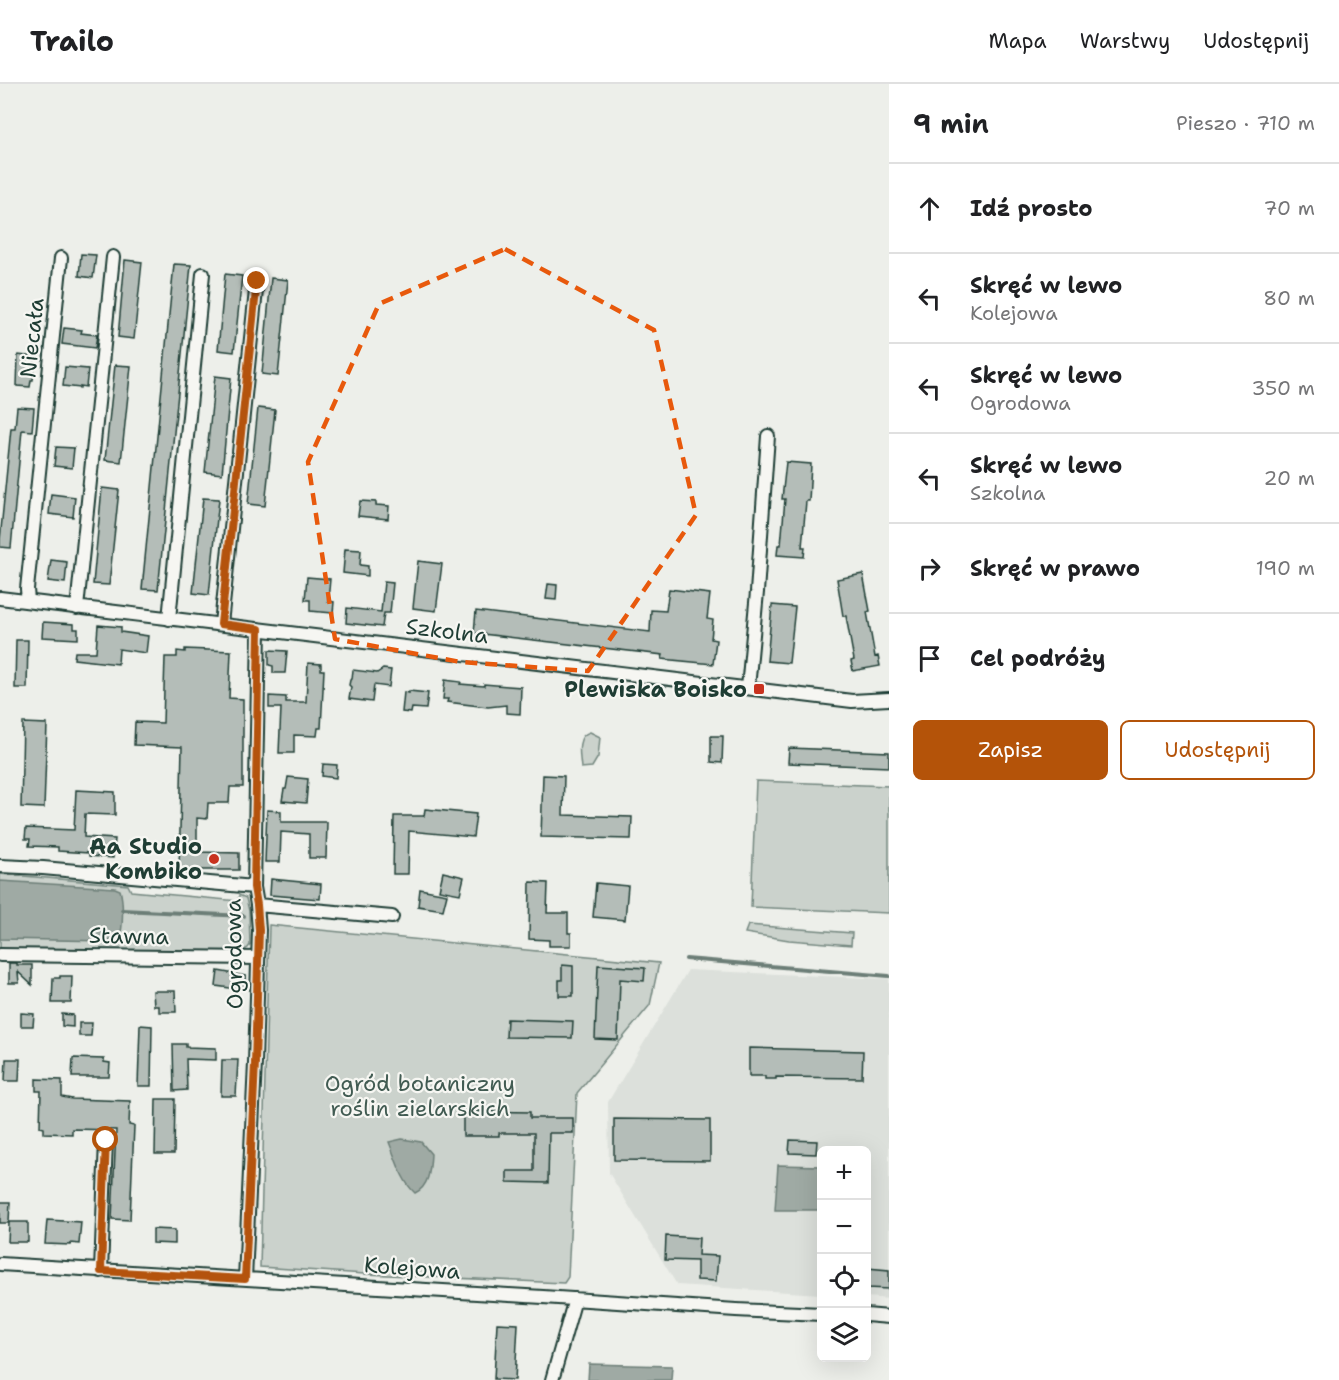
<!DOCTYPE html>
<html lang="pl">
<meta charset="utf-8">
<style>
body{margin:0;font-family:"Shantell Sans",sans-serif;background:#f2f2f2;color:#202124}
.controls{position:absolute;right:18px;bottom:18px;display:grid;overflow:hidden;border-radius:9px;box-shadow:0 6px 24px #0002}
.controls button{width:54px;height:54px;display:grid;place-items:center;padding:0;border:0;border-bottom:2px solid #e0e0e0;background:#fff;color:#202124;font:30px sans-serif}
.stop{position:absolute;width:18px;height:18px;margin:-14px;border:4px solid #b45309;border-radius:50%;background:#fff}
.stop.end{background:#b45309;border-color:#fff;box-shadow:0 2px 6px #0008}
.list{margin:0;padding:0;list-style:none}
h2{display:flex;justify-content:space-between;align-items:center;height:78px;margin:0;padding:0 24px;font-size:26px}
h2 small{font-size:20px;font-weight:400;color:#757577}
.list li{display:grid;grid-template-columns:39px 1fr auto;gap:18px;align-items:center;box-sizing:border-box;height:90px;padding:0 24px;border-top:2px solid #e0e0e0}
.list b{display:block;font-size:22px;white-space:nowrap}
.list p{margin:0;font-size:20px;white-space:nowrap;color:#757577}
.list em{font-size:20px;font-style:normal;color:#757577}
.actions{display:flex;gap:12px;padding:18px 24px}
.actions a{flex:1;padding:14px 0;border:2px solid #b45309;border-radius:9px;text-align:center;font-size:21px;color:#b45309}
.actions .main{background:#b45309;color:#fff}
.icon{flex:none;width:33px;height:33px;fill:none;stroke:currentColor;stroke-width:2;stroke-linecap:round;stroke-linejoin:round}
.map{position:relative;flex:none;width:889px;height:1296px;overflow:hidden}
header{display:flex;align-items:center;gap:36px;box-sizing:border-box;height:84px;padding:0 30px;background:#fff;border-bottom:2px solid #e0e0e0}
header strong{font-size:28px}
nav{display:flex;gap:33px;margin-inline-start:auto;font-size:21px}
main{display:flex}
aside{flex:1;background:#fff}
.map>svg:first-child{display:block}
.built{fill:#dce0db}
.green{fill:#cbd2cc;stroke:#758880;stroke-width:1.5}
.water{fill:#9faaa4;stroke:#6c7e77;stroke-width:1.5}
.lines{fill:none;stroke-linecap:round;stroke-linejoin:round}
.stream{stroke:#6c7e77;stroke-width:4}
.building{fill:#b4bdb8;stroke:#1f3d34;stroke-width:1.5}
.minor-casing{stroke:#1f3d34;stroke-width:16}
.minor{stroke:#f6f6f2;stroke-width:12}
.route{stroke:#b45309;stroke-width:8}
.marked{fill:none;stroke:#e8590c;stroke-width:4.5;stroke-dasharray:12 8;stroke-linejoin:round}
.poi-dot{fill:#c8321e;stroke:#f6f6f2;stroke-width:2}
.labels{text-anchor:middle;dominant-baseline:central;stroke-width:4.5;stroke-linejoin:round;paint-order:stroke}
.street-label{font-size:22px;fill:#1f3d34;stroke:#f6f6f2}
.poi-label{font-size:22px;font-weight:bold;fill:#1f3d34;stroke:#f6f6f2;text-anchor:end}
.park-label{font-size:22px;fill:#415b52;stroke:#f6f6f2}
</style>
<header>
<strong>Trailo</strong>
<nav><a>Mapa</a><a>Warstwy</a><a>Udostępnij</a></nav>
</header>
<main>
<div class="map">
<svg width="889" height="1296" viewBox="0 0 889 1296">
<rect width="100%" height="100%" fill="#edefea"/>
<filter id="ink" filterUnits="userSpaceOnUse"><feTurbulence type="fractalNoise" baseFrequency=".0167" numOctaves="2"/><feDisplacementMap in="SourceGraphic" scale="12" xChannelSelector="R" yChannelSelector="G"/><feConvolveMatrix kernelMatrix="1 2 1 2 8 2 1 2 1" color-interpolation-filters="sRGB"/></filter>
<g filter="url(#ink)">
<path class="built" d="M 688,886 L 889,895 L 889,1215 L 867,1213 L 866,1066 L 822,1066 L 821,1210 L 677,1201 L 609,1089 L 608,1018 Z"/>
<path class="green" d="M 590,648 L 600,653 L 598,673 L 592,683 L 581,684 C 580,672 575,652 590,648 Z
M 756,697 L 889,702 L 889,829 L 751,823 Z
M 0,790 L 128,801 L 131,807 L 238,817 L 239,811 L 246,814 L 249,827 L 250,861 L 248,864 L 239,869 L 0,865 Z
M 269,841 L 659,879 L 650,921 L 577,1009 L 568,1193 L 564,1199 L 365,1190 L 260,1183 Z
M 748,841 L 852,849 L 851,861 L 789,856 L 745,849 Z"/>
<path class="water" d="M 0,797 L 115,804 L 120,806 C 123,815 124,845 119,853 C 116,857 115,856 110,857 L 0,855 Z
M 402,1055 L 421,1058 L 431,1070 C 430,1084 430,1102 415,1109 C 401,1096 396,1075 389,1058 Z
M 778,1081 L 821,1082 L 821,1126 L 775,1126 Z
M 589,1280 L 672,1282 L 671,1296 L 588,1296 Z"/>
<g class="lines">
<path class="stream" d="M 122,826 L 244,832
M 686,875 L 889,892"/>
</g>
<path class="building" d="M 81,170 L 96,171 L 93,194 L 79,192 Z
M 125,176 L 142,178 L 134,255 L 118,253 Z
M 174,180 L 191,181 L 158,506 L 142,505 Z
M 225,190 L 242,192 L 234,268 L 218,266 Z
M 271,194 L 288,196 L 278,292 L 262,290 Z
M 64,244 L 82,246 L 81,249 L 97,251 L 95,264 L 62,260 Z
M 18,271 L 35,273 L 33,296 L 31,296 L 30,303 L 17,302 Z
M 115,281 L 131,282 L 121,378 L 105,376 Z
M 65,283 L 88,285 L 86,303 L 80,302 L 80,304 L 63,302 Z
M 215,292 L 231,294 L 222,390 L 205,388 Z
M 17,323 L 34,324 L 32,347 L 22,346 L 11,464 L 0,463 L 0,456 L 11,344 L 15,344 Z
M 258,324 L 275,326 L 265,422 L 248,420 Z
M 56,363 L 74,364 L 72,384 L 54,382 Z
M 786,378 L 811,380 L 809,417 L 806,417 L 802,463 L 805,463 L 804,473 L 777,471 L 778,461 L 781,461 L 785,415 L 782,415 Z
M 102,404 L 119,406 L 109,501 L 93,500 Z
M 51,410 L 75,413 L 73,433 L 49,430 Z
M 203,414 L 219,415 L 209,511 L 193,509 Z
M 360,417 L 376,418 L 376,421 L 389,422 L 388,435 L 358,432 Z
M 345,465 L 361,466 L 360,481 L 368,482 L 368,492 L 343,489 Z
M 51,476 L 67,478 L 65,499 L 48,497 Z
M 418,477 L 442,480 L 436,527 L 413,524 Z
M 863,490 L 870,527 L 867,528 L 875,573 L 878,572 L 880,582 L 853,587 L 851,577 L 854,576 L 846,532 L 843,532 L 837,495 Z
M 307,493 L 330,495 L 328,517 L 334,518 L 333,529 L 310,527 L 310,516 L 305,516 Z
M 384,498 L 393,499 L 390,529 L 384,529 L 382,543 L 346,539 L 347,524 L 381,528 Z
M 548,500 L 557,501 L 556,516 L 546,515 Z
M 669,505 L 710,510 L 707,535 L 713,536 L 711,555 L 716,556 L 713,580 L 662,575 L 663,571 L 474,549 L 476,527 L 650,548 L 651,526 L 666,527 Z
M 772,521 L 795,523 L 789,579 L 767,577 Z
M 43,538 L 74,540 L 74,545 L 78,545 L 78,555 L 42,553 Z
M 98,541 L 121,543 L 121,548 L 148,552 L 146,569 L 119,565 L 118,580 L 74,575 L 75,568 L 96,568 Z
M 16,556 L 28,556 L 27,604 L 15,604 Z
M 185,565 L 231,567 L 229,614 L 243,615 L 243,703 L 230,703 L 229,719 L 208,719 L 207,735 L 197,734 L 197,768 L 239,769 L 239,786 L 179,786 L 182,663 L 134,661 L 135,638 L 163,639 L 165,573 L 177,573 L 177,567 L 185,568 Z
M 269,566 L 287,567 L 285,589 L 273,589 L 273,582 L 269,581 Z
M 308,579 L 321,580 L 321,586 L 324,586 L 321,644 L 318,644 L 317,652 L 294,651 L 294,669 L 279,669 L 281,624 L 269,624 L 269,612 L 286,613 L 286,618 L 306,618 Z
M 383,585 L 391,586 L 389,603 L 374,601 L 372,618 L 349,615 L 351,603 L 349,601 L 350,596 L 352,595 L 353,586 L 377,589 Z
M 445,596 L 461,598 L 460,600 L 484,602 L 484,600 L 521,603 L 520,630 L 506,629 L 506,621 L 488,623 L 447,618 L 448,615 L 443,615 Z
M 409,607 L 428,609 L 426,625 L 412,624 L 411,629 L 402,628 L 404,608 L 409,609 Z
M 23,639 L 47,640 L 44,724 L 21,723 Z
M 711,652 L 723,652 L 722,679 L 711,678 Z
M 789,664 L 889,668 L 889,683 L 788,679 Z
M 323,680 L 337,681 L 336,694 L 322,692 Z
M 543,691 L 564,692 L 563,731 L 632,733 L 631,755 L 541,753 Z
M 288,693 L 308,695 L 306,719 L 282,717 L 284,705 L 286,705 Z
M 76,706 L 115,708 L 115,731 L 85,730 L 84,753 L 115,755 L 113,774 L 89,772 L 89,769 L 58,767 L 58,763 L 29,762 L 30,755 L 25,755 L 26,744 L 74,746 Z
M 425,725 L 476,730 L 473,753 L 409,747 L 408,790 L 393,790 L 394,732 L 424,732 Z
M 267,726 L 281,727 L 281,738 L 327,738 L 326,774 L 309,774 L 309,750 L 281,748 L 280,778 L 265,778 Z
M 443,788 L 464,793 L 460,810 L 439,806 Z
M 271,795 L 321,800 L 320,815 L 270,811 Z
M 530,798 L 548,799 L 547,829 L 568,829 L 568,849 L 571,849 L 571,862 L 549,862 L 549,856 L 529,855 Z
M 596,799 L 628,802 L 625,836 L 593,833 Z
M 420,805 L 447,810 L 443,826 L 418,822 Z
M 9,879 L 17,879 L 17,881 L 32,881 L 32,901 L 18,888 L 19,899 L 9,899 Z
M 562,881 L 573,882 L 573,912 L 559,912 L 559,896 L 562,896 Z
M 598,881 L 645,884 L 644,897 L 620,895 L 618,956 L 595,955 Z
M 218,887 L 246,892 L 244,906 L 216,902 Z
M 60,892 L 72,892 L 71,919 L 52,919 L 53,894 L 60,894 Z
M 153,907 L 175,907 L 176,928 L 159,928 L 159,922 L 154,922 Z
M 21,929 L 34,930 L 33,942 L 21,942 Z
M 62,930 L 73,931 L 73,943 L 62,942 Z
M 507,935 L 573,937 L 572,954 L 506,953 Z
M 79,939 L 92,939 L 91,952 L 79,952 Z
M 140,941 L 152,942 L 151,1002 L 138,1002 Z
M 173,960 L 186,960 L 186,963 L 216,964 L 216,976 L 186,975 L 187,1006 L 174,1007 Z
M 749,964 L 863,967 L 862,994 L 776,993 L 776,995 L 765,995 L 765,992 L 749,992 Z
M 73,974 L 104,975 L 104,978 L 110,979 L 109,993 L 72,993 Z
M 6,975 L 20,975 L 19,997 L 5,997 Z
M 222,976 L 238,976 L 236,1012 L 221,1012 Z
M 36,995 L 62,996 L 62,1013 L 72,1015 L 130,1017 L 129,1041 L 134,1042 L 130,1136 L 112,1135 L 116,1046 L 72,1045 L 72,1050 L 44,1049 L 44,1044 L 40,1043 L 41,1007 L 36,1007 Z
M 156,1015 L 175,1015 L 174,1070 L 155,1070 Z
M 463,1027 L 530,1028 L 530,1034 L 573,1034 L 573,1049 L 549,1049 L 548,1099 L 507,1098 L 507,1087 L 534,1087 L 534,1049 L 499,1049 L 499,1052 L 463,1052 Z
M 614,1035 L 710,1036 L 710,1077 L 614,1076 Z
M 790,1056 L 817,1057 L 816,1070 L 789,1069 Z
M 0,1118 L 10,1118 L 9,1138 L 28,1138 L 28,1158 L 8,1158 L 9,1139 L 0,1139 Z
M 47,1136 L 81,1138 L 79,1160 L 71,1159 L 71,1161 L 45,1160 Z
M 153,1145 L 175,1146 L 175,1160 L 153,1159 Z
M 666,1152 L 699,1154 L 698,1171 L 718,1172 L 716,1197 L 697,1196 L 697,1177 L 665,1176 Z
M 867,1184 L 889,1186 L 889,1205 L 867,1204 Z
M 497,1239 L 518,1240 L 515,1296 L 494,1295 Z"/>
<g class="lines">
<defs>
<path id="minor" d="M 0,514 L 852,617 L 889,615
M 28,517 L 27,505 L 61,174
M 77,524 L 113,173
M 169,535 L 203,190
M 221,540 L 257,197
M 748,604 L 757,508 L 768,352
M 0,782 L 43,784 L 254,803
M 257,821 L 392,833
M 0,871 L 258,874
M 0,1180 L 543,1213 L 736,1226 L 822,1230
M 101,1187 L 106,1056
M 245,1195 L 255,979 L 259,846 L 257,821 L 254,803 L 259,545
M 866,1231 L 889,1233
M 552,1296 L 575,1215"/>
</defs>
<use href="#minor" class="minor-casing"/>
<use href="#minor" class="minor"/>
</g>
</g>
<g class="lines" filter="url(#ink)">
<path class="route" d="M 106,1056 L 101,1187 L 245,1195 L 255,979 L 259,846 L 257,821 L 254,803 L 259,545 L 221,540 L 257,197"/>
</g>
<path class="marked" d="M 505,165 L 654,246 L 696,431 L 588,587 L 461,578 L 335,555 L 308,378 L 379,220 Z"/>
<g class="poi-dot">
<rect x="753" y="599" width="12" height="12" rx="3"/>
<circle cx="214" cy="775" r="6"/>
</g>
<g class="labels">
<g class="street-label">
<text transform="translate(32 254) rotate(-84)">Niecała</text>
<text transform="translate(447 547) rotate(7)">Szkolna</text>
<text transform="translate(129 852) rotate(1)">Stawna</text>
<text transform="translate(234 870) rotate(-91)">Ogrodowa</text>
<text transform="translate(412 1184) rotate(4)">Kolejowa</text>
</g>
<g class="poi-label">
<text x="747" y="605">Plewiska Boisko</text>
<text x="202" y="762">Aa Studio<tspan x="202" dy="25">Kombiko</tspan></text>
</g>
<g class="park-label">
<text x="420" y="999">Ogród botaniczny<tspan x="420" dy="25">roślin zielarskich</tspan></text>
</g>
</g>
</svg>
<div class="controls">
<button>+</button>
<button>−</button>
<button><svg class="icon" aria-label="locate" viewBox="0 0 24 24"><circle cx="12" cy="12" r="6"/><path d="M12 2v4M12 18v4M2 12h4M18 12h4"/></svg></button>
<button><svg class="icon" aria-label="layers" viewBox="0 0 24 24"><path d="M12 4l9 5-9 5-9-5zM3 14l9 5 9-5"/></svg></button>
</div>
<div class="stop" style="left:106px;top:1056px"></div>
<div class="stop end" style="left:257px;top:197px"></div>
</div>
<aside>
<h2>9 min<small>Pieszo · 710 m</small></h2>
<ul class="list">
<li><svg class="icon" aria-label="ahead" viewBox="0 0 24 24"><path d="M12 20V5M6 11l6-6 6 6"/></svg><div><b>Idź prosto</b></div><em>70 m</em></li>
<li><svg class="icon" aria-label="left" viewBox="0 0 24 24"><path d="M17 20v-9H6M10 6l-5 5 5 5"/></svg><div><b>Skręć w lewo</b><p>Kolejowa</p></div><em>80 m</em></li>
<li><svg class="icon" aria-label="left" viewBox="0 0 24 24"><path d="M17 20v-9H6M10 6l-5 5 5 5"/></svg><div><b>Skręć w lewo</b><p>Ogrodowa</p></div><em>350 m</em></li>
<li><svg class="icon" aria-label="left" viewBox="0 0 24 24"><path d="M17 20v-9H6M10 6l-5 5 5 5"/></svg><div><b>Skręć w lewo</b><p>Szkolna</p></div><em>20 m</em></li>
<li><svg class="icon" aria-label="right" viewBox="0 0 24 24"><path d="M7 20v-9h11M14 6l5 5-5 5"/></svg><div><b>Skręć w prawo</b></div><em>190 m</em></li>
<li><svg class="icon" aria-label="arrive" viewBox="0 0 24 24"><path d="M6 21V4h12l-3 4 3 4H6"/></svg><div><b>Cel podróży</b></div></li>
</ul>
<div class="actions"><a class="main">Zapisz</a><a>Udostępnij</a></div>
</aside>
</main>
